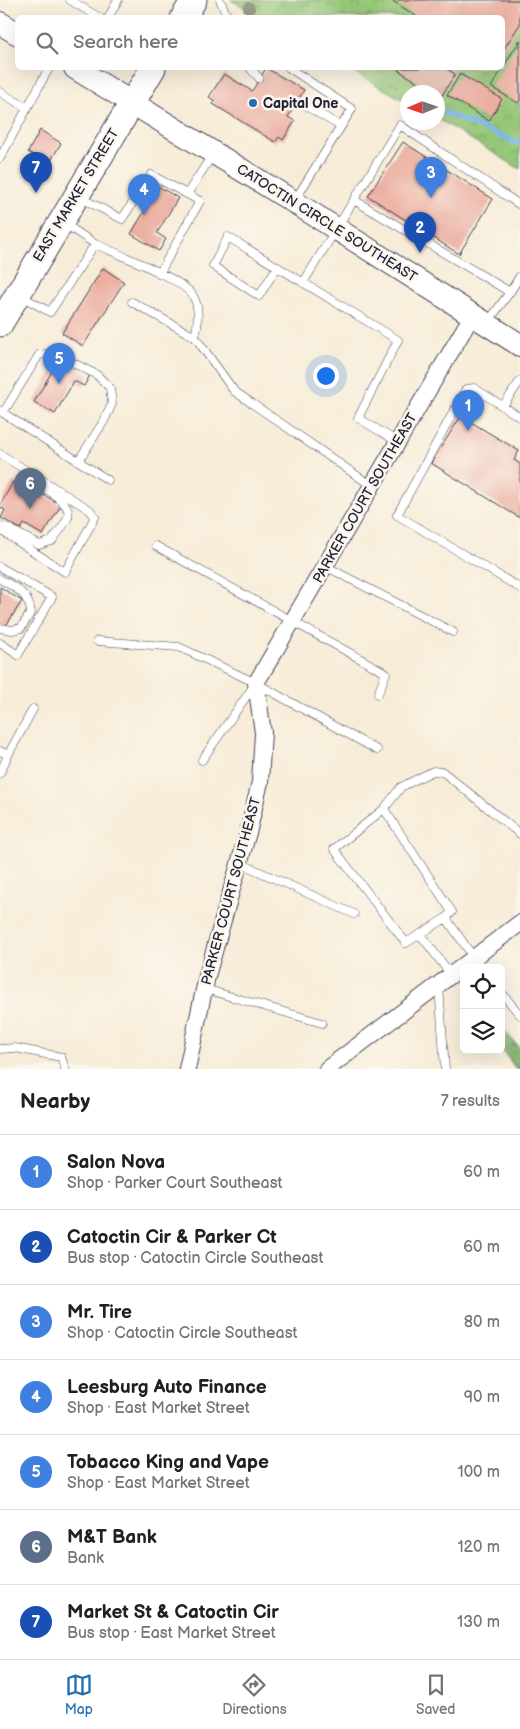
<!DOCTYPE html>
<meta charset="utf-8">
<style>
body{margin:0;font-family:"Balsamiq Sans",sans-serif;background:#f6f6f6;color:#202124}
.controls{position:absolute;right:15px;bottom:15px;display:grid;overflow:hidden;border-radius:8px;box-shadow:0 5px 20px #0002}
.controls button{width:45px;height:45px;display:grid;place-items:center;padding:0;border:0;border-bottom:1px solid #e0e0e0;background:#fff;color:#202124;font:25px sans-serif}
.compass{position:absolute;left:400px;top:85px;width:45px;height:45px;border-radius:50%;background:#fff;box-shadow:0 5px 20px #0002;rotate:268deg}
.you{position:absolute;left:325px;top:375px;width:18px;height:18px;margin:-12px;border:4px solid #fff;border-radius:50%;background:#1a73e8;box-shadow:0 0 0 8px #1a73e833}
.badge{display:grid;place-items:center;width:32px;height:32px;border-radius:50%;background:#1f6fb2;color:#fff;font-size:16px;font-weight:700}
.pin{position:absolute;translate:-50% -41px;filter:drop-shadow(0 1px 2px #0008)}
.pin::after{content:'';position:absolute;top:26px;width:18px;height:15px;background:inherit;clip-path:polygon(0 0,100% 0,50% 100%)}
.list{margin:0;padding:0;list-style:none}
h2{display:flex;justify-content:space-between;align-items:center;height:65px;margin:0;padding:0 20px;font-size:21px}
h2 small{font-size:16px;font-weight:400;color:#757577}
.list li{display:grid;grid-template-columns:32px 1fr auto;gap:15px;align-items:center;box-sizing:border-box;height:75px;padding:0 20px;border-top:1px solid #e0e0e0}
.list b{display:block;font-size:19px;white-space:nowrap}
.list p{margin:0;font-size:16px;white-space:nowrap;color:#757577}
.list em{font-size:16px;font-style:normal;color:#757577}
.icon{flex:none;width:28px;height:28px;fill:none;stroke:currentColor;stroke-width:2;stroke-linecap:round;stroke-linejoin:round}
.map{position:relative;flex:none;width:520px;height:1069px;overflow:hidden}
.search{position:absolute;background:#fff;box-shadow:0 5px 20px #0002;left:15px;right:15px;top:15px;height:55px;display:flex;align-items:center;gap:12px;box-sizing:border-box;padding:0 18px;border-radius:8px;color:#757577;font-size:19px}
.sheet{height:590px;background:#fff}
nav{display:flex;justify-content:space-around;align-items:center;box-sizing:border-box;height:70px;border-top:1px solid #e0e0e0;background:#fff;font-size:14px;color:#757577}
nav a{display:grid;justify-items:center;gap:2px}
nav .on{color:#1f6fb2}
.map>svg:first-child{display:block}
.forest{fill:url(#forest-firs);stroke:#4d6752}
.park{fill:url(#park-crowns);stroke:#5c755a}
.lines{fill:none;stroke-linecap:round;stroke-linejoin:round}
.stream{stroke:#7fb8ef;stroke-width:5}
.building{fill:#ebaea0}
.lane-casing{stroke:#424053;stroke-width:9}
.street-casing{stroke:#424053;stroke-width:18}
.secondary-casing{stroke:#424053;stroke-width:24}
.primary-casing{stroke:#424053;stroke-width:27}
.lane{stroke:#fff;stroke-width:8}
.street{stroke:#fff;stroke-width:16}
.secondary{stroke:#fff;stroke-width:22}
.primary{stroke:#fff;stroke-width:25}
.tree{fill:#989d8d}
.poi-dot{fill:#1f6fb2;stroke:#fbf7ec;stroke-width:2}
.labels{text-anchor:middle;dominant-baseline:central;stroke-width:5;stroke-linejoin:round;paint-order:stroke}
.poi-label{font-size:14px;font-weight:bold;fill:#22223b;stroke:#fbf7ec;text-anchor:start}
.street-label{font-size:14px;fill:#22223b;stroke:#fbf7ec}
</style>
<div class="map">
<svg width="520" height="1069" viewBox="0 0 520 1069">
<defs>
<pattern id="forest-firs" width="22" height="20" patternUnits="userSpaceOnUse" patternTransform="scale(1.25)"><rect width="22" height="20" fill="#78ac68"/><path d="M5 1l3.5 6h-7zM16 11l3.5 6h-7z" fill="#628c57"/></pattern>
<pattern id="park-crowns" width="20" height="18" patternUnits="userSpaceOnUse" patternTransform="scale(1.25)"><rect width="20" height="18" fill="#96c878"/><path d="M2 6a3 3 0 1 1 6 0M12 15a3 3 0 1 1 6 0" fill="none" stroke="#7aa264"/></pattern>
</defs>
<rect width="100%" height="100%" fill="#fbf7ec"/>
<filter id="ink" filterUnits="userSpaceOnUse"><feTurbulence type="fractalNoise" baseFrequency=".02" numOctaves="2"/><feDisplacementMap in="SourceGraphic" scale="10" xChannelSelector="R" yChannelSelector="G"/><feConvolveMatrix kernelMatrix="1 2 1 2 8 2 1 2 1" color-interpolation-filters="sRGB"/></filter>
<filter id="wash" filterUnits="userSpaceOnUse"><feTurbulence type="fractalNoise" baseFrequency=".0096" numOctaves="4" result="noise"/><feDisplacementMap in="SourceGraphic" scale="20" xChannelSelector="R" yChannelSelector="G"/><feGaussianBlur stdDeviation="1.12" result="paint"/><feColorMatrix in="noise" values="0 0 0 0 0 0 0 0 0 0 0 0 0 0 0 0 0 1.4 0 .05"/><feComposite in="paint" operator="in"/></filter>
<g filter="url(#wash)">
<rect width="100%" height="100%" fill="#f7ecd8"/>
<path class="forest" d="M 501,1026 L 520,1049 L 520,1069 L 516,1069 L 501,1049 Z"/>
<path class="park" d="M 231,0 L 520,0 L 520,169 L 438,119 L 438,92 L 408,92 L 407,102 L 347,68 L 502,68 L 502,18 L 261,17 Z"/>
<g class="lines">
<path class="stream" d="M 438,110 L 520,144"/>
</g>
<g id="blocks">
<path class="building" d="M 391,0 L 517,0 L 520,2 L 520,24 L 502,52 L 502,18 L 419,18 Z
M 520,40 L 520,100 L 518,103 L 491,87 Z
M 266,68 L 304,90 L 288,117 L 295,121 L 283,140 L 279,137 L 275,142 L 213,104 L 215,101 L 209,97 L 224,74 L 252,91 Z
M 400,68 L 445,68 L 455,74 L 441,97 L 438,92 L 434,92 L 398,70 Z
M 460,74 L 502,99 L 489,121 L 447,95 Z
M 40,130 L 61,143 L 49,164 L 28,152 Z
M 403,142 L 493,199 L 459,254 L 368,196 Z
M 156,185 L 178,198 L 157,233 L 166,239 L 159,251 L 131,234 L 150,202 L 147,201 Z
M 103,268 L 124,282 L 83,346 L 62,333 Z
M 60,358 L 90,375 L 84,386 L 74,381 L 55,414 L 34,402 Z
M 461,416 L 519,451 L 514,460 L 520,464 L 520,518 L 431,463 Z
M 13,482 L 33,493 L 35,490 L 61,505 L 43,535 L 24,524 L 21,529 L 1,518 L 5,510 L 0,507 L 0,505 Z
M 0,587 L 22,601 L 5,627 L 0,624 Z"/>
</g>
</g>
<g filter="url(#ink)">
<use href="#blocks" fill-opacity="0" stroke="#424053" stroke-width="1"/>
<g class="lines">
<defs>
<path id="lane" d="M 70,0 L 100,18
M 220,0 L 228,18
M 108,18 L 118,0
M 250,68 L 259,78
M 289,68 L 352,109 L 295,200
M 0,92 L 27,108
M 298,101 L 340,126
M 0,158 L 49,68
M 187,194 L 213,154
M 79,197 L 122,219 L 151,175 L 200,201 L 159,274
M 354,200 L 510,292 L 488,322
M 95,244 C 115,253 184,279 193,296 C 200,307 198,326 195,337
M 277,267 L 259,296 L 213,266 L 228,237 L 398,340 L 358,418 L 398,442
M 303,283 L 400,125 L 520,205
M 510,292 L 520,276
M 21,296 L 50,312 L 95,244 L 65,224
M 132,302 L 195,337 L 234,391 L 372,486
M 503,406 L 520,381
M 0,411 L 108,480
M 3,413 L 39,355 L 54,353 L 97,375 L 110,388 L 112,404 L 104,421 L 79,460
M 520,417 L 474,388 L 466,389 L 397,515 L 520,588
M 0,454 L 90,510 L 95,517 L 65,572 L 0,530
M 0,526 L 8,528 L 39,545 L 52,541 C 57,533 65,525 68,517 C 73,502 42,489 33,477
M 156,546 L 386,673 L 378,694
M 325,566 L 453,632
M 0,567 L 52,597 L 18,655 L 0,643
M 0,579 C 16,588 28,593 31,612 L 21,628 L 12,630 L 0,628
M 97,641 L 179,647 L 256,683 L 377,750
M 0,751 L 8,755 L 33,709
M 202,760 L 255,684
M 0,773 L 8,755
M 384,809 L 452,912 L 446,918 L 406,943 L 334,849 L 384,809 L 401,787 L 433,771 L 443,772 L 520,834
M 240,863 L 354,914
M 446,918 L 481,968
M 420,934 L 452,976
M 439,986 L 445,1069
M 205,989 L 322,1023
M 501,992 L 520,1015
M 0,1049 L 15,1048 L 61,1057 L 65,1069"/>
<path id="street" d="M 187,1069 L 207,976 L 249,829 L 260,782 L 263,733 L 256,683 L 473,314
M 327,1069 L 520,923"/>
<path id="secondary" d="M 0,23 L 18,34
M 75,68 L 294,202 L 520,345"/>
<path id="primary" d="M 183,18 L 194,0
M 0,324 L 153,68"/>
</defs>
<use href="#lane" class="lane-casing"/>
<use href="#street" class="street-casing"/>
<use href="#secondary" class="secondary-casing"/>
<use href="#primary" class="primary-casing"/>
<use href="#lane" class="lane"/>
<use href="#street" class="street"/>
<use href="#secondary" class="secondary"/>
<use href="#primary" class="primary"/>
</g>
<circle class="tree" cx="249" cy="8" r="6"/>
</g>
<circle class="poi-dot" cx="253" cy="103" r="5"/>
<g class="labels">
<g class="poi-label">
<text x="263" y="103">Capital One</text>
</g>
<g class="street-label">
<text transform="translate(76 195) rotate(-59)">EAST MARKET STREET</text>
<text transform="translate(327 223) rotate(32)">CATOCTIN CIRCLE SOUTHEAST</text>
<text transform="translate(365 498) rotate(-60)">PARKER COURT SOUTHEAST</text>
<text transform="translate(231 891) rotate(-75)">PARKER COURT SOUTHEAST</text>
</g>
</g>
</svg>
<div class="controls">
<button><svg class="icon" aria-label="locate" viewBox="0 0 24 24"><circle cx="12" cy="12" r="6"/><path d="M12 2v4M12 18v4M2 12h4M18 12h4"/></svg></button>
<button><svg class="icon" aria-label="layers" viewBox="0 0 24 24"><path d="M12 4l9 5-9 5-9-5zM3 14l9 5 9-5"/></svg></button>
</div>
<svg class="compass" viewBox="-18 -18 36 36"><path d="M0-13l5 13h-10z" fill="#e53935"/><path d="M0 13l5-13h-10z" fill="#757577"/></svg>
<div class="you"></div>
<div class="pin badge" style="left:468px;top:431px;background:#3f7fe0">1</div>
<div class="pin badge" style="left:420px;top:253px;background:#1a4fb4">2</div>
<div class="pin badge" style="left:431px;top:198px;background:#3f7fe0">3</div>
<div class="pin badge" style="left:144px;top:215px;background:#3f7fe0">4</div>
<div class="pin badge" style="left:59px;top:384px;background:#3f7fe0">5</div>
<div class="pin badge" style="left:30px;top:509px;background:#5c6f8a">6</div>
<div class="pin badge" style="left:36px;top:193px;background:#1a4fb4">7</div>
<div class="search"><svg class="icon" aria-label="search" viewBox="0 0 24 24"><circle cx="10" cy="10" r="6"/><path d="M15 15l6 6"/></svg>Search here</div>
</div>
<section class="sheet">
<h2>Nearby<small>7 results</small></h2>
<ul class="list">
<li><span class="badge" style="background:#3f7fe0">1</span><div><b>Salon Nova</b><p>Shop · Parker Court Southeast</p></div><em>60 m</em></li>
<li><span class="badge" style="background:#1a4fb4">2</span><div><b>Catoctin Cir &amp; Parker Ct</b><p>Bus stop · Catoctin Circle Southeast</p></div><em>60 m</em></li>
<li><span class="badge" style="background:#3f7fe0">3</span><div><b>Mr. Tire</b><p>Shop · Catoctin Circle Southeast</p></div><em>80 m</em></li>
<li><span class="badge" style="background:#3f7fe0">4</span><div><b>Leesburg Auto Finance</b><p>Shop · East Market Street</p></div><em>90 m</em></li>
<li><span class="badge" style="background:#3f7fe0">5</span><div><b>Tobacco King and Vape</b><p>Shop · East Market Street</p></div><em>100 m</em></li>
<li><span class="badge" style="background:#5c6f8a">6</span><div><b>M&amp;T Bank</b><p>Bank</p></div><em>120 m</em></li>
<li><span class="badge" style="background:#1a4fb4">7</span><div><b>Market St &amp; Catoctin Cir</b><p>Bus stop · East Market Street</p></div><em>130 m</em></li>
</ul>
</section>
<nav>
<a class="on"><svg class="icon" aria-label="map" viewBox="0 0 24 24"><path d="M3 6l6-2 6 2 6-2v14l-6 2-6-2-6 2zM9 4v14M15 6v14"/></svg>Map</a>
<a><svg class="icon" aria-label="directions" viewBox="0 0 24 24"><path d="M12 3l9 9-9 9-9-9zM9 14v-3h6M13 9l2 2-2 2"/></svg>Directions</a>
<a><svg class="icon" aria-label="saved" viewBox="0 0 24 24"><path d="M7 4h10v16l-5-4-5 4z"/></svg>Saved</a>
</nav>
